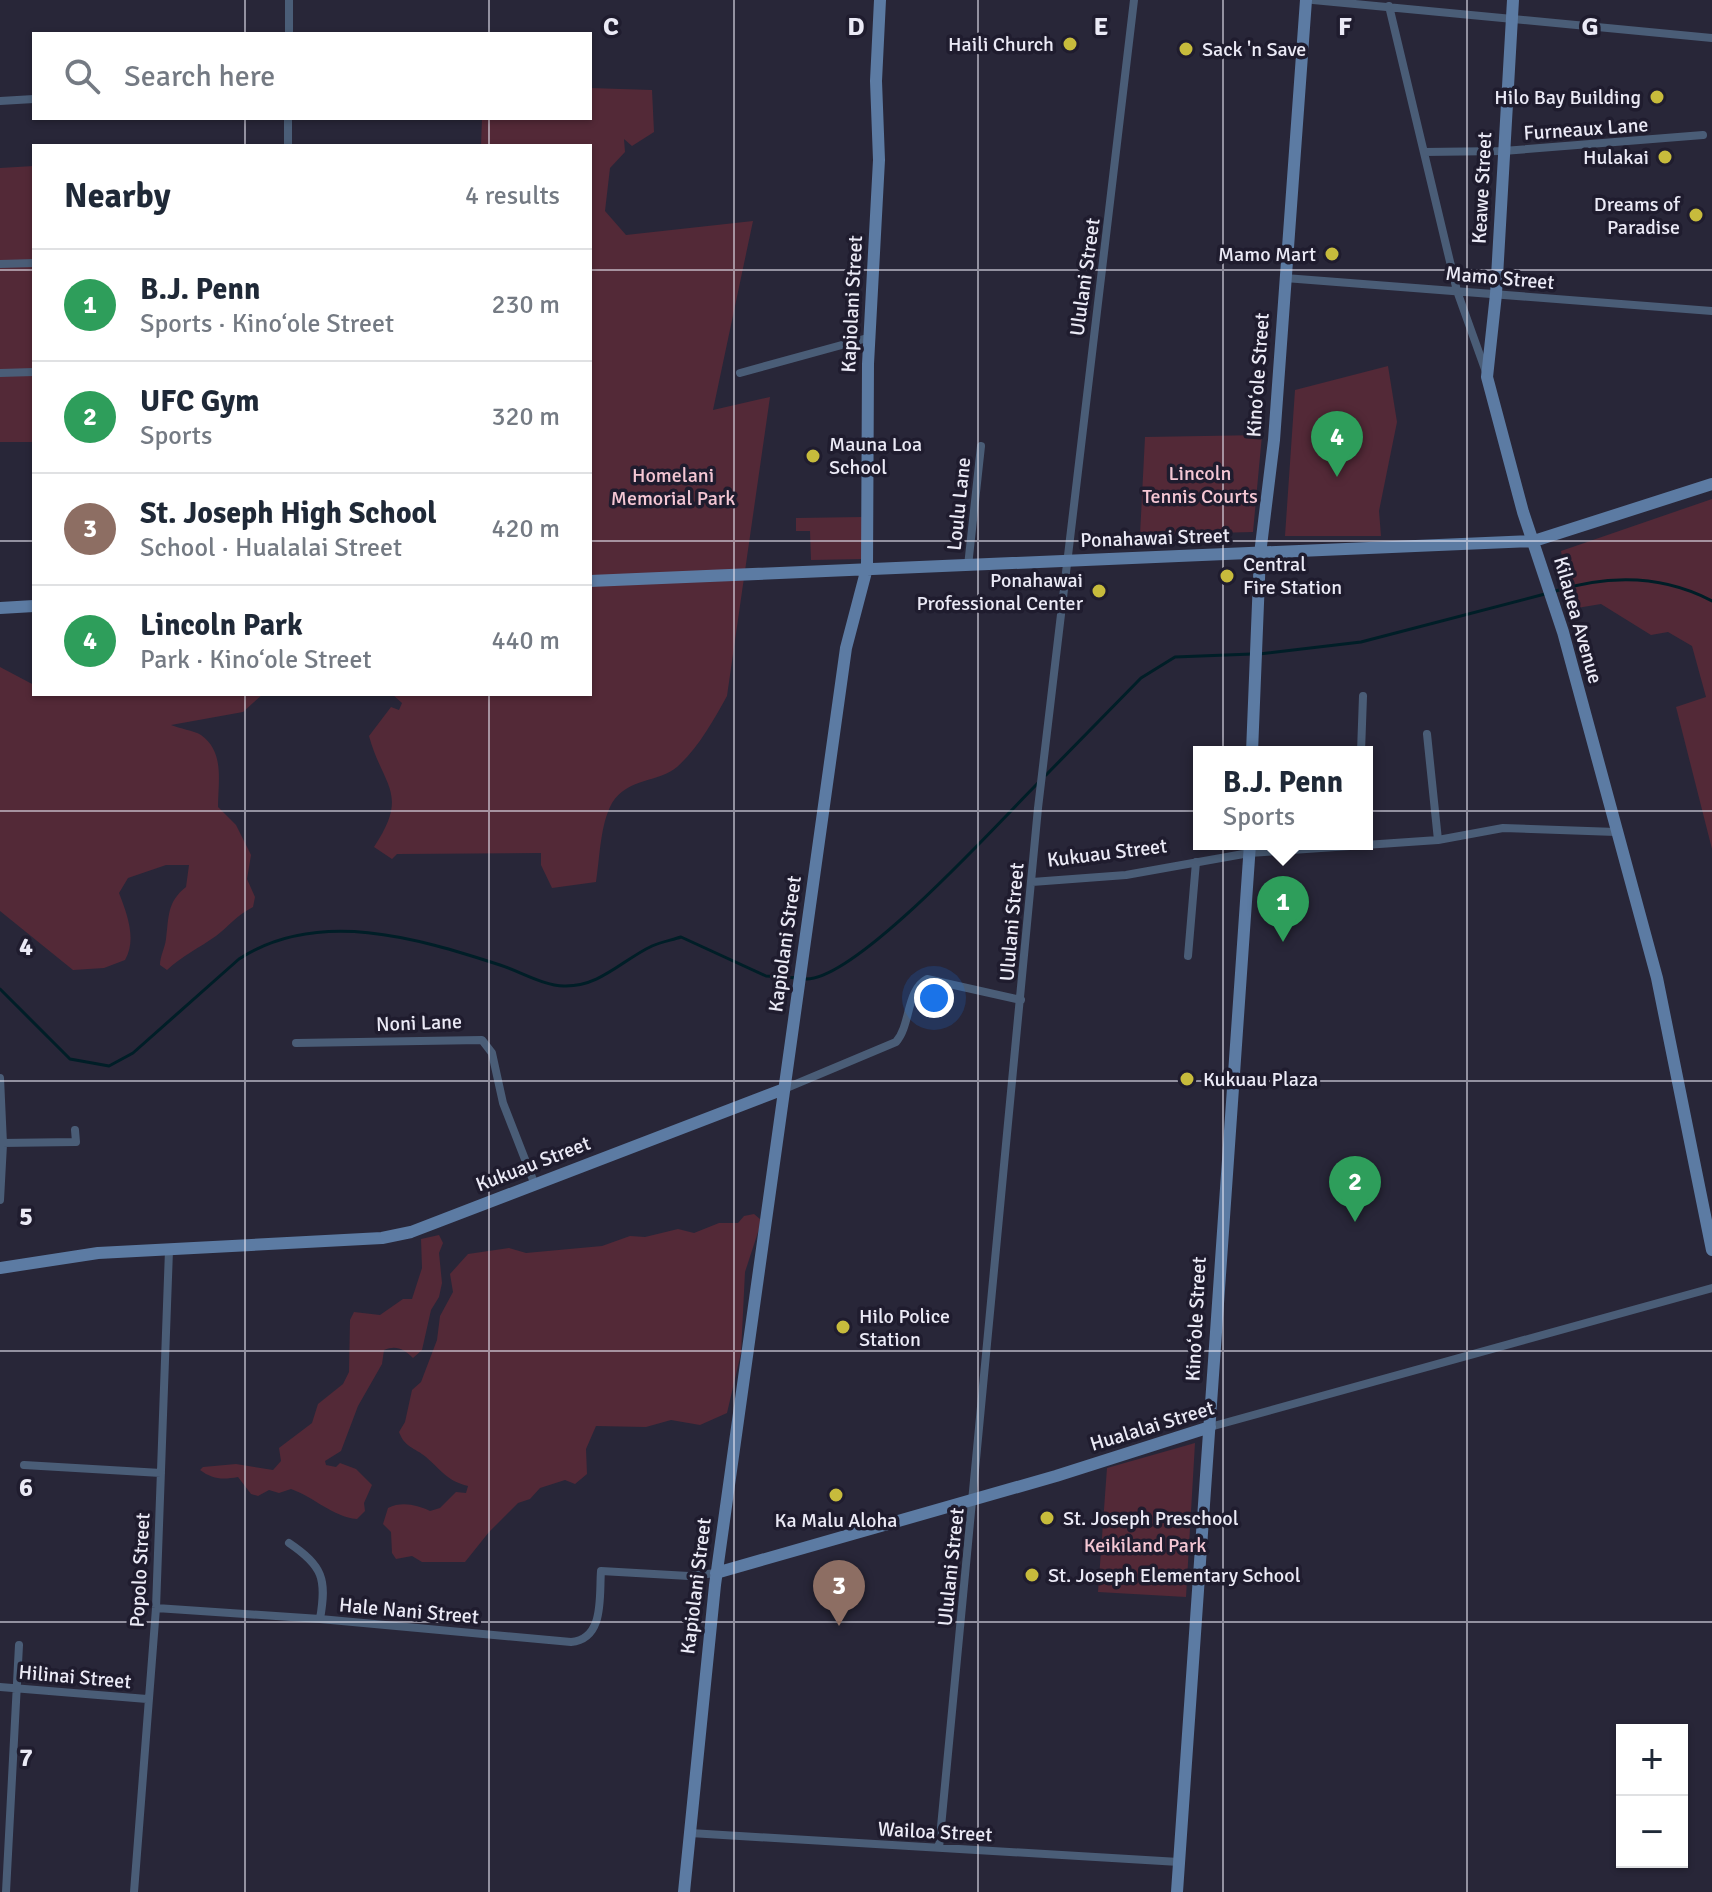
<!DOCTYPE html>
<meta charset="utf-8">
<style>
body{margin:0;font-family:Signika,sans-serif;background:#f6f6f7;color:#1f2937}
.controls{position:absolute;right:24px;bottom:24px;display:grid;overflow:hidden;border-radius:0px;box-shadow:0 2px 6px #0004}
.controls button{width:72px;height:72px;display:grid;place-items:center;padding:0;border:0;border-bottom:2px solid #e0e1e3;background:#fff;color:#1f2937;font:40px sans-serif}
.you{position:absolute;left:934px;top:998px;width:28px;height:28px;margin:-20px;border:6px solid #fff;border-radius:50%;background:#1a73e8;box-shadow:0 0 0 12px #1a73e833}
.badge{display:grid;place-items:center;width:52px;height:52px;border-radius:50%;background:#6b6b39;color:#fff;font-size:26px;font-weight:700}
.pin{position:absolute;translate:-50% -66px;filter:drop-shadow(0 2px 4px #0008)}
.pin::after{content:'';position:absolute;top:42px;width:28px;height:24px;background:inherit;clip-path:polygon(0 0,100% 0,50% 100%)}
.popup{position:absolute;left:1193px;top:746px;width:180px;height:104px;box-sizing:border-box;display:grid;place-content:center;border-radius:0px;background:#fff;filter:drop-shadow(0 2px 6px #0005);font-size:26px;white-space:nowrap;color:#747a83}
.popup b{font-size:30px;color:#1f2937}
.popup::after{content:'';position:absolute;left:50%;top:100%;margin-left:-16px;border:16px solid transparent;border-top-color:#fff}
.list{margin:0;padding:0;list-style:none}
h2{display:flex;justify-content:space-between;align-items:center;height:104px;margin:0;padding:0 32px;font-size:34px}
h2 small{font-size:26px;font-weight:400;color:#747a83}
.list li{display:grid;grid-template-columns:52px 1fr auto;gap:24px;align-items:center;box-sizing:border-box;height:112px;padding:0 32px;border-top:2px solid #e0e1e3}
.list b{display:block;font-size:30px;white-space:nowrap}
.list p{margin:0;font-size:26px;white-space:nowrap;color:#747a83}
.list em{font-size:26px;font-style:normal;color:#747a83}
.icon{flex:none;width:44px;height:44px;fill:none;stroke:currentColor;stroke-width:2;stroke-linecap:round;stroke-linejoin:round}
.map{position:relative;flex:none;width:1712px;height:1892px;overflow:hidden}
.search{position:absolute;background:#fff;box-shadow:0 2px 6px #0004;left:32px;top:32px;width:560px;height:88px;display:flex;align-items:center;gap:20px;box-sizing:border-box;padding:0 28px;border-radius:0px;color:#747a83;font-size:30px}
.panel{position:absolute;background:#fff;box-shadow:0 2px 6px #0004;left:32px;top:144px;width:560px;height:552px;border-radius:0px}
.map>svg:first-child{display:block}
.green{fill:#532937}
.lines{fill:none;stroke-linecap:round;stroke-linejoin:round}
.stream{stroke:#001e27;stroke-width:3}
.street{stroke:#4a5d77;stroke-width:8}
.secondary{stroke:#5c7ba3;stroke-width:12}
.grid{fill:none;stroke:#ebeaf6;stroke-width:2;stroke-opacity:0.55}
.poi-dot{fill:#c7bb3c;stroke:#1f1c2e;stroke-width:3}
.labels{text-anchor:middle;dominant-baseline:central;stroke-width:7;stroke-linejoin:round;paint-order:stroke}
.poi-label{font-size:20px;fill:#ebeaf6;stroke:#1f1c2e;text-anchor:start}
.street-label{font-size:20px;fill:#ebeaf6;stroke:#1f1c2e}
.park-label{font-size:20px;fill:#f5c7d4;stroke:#1f1c2e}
.grid-label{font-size:26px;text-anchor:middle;font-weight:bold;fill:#ebeaf6;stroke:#1f1c2e;stroke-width:7;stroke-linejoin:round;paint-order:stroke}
</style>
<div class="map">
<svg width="1712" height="1892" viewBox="0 0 1712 1892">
<rect width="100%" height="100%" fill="#282638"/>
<path class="green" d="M 590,88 L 652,90 L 654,132 L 632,146 L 624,139 L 625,152 L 610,168 L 605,211 L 626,235 L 753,221 L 713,410 L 770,397 L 727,696 C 713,721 699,747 677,767 C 660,782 627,778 612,803 C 600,825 600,857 596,882 L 552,888 L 541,865 L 541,853 L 397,854 L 392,859 L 374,847 C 410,793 383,787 369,736 L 391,707 L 399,710 L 402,703 L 392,694 L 590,694 L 590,146 L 481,146 L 482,118 L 590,118 Z
M 34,166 L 34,442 L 0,442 L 0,168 Z
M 1388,366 L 1397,422 L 1379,511 L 1381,536 L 1285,536 L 1295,390 Z
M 1262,435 L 1253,532 L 1140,535 L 1145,437 Z
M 1712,499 L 1712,849 L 1676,707 L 1706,697 L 1692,646 L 1668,632 L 1651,635 L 1601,604 L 1571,609 L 1561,551 Z
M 863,517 L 864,559 L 811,560 L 810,531 L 796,531 L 796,518 Z
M 0,667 L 34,685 L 34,694 L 263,694 L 243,712 L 171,725 C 180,729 193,730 201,735 C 225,752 218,782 218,807 L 236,825 L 251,855 L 247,879 L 255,897 L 253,907 C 237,915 229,926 216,936 C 199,948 182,956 167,970 L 160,965 C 160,956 165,948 166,939 C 169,916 167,902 186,887 L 189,865 L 166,865 L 128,878 L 119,893 C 127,914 137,939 125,960 L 104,968 L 73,970 L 0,911 Z
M 754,1214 L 760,1219 L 760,1226 L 745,1272 L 741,1353 L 727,1413 L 700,1425 L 671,1420 L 646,1427 L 596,1426 L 586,1449 L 587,1474 L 575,1484 L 565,1480 L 540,1488 L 530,1499 L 518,1503 L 489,1532 L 465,1562 L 422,1562 L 412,1556 L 396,1559 L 392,1553 L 391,1532 L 383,1524 L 388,1508 C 402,1501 417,1505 430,1511 L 440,1508 L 456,1492 L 466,1493 L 468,1486 C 447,1481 441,1470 426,1457 C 414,1447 405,1448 399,1432 L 405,1422 L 412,1390 L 421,1382 L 437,1340 L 440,1316 L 453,1292 L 450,1274 L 468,1254 L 509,1248 L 526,1253 L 602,1246 L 630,1236 L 645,1237 L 678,1229 L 694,1233 L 719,1223 L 738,1223 L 744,1216 Z
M 439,1235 L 443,1243 L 439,1253 L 442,1283 L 439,1297 L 431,1310 L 422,1350 L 413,1358 C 404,1349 396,1345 384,1350 L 382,1364 L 358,1406 L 341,1451 L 325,1461 L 326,1465 L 336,1467 L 340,1463 L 356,1469 L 372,1485 L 364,1503 L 365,1511 L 357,1519 C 333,1517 314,1497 291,1489 L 279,1493 L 269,1490 L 258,1496 L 251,1494 L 238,1477 C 222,1480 212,1479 200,1470 L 203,1467 L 236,1464 L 273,1470 L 281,1461 L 279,1448 L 312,1423 L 318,1404 L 343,1384 L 349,1372 L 350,1320 L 354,1312 L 380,1315 L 403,1299 L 412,1299 L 422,1268 L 421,1239 Z
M 1195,1443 L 1186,1597 L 1098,1592 L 1107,1468 Z"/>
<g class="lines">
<path class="stream" d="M 1552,592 C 1606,575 1661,574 1712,601
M 1259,654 L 1361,642 L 1545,594
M 1046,775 L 1141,678 L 1175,657 L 1252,654
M 805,979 C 855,982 998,823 1038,783
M 0,989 L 70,1059 L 109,1066 L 133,1053 L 239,959 C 318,908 417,938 500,965 C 519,971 544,986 564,986 C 600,987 622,960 652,946 C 661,942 672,940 681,937 L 766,976 L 798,978"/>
<path class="street" d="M 1313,0 L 1712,38
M 1389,6 L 1457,291 L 1486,372
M 289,34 L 289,0
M 0,101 L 34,99
M 288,118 L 288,146
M 1424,152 L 1503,151 L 1703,135
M 0,264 L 34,263
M 1285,278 L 1712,311
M 0,373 L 34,372
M 740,373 L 871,337
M 968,566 L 981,446
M 1427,734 L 1438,840
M 1361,752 L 1363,696
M 1032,882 L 1126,875 L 1249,853 L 1438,840 L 1503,828 L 1616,832
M 1188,956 L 1196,862
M 296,1043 L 482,1040 L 492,1053 L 503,1103 L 535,1185
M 0,1078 L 3,1144 L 0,1200
M 784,1089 L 896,1042 C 911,1025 906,990 927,979 L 1021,1000
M 1,1143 L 76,1142 L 75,1130
M 1210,1427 L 1712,1288
M 24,1465 L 161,1473
M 289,1543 C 323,1566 327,1579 320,1619
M 156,1608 L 320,1619 L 571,1642 C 605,1639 599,1596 601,1571 L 689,1576 L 716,1573
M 0,1687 L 147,1699
M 690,1833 L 1179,1862
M 939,1848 L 1038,808 L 1134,0
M 6,1892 L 19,1645
M 134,1892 L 156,1608 L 169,1250"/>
<path class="secondary" d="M 1513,0 L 1496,294 L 1487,377 L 1523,512 L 1563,632 L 1657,978 L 1712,1250
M 590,581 L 1534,541 L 1712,484
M 0,608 L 34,606
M 1252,752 L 1260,554 L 1274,440 L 1306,0
M 0,1268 L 98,1253 L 382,1238 L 411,1232 L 784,1089
M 716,1573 L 1056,1476 L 1210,1427
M 684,1892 L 715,1585 L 846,648 L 867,568 L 868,364 L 879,160 L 876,81 L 880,0
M 1177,1892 L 1250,844"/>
</g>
<path class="grid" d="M 245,0 L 245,34M 489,0 L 489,34M 734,0 L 734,1892M 978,0 L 978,1892M 1223,0 L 1223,1892M 1467,0 L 1467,1892M 245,118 L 245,146M 489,118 L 489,146M 0,270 L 34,270M 590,270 L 1712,270M 0,541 L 34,541M 590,541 L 1712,541M 245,694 L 245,1892M 489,694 L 489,1892M 0,811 L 1712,811M 0,1081 L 1712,1081M 0,1351 L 1712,1351M 0,1622 L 1712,1622"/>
<g class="poi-dot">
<circle cx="1070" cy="44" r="8"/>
<circle cx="1186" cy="49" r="8"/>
<circle cx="1657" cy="97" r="8"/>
<circle cx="1665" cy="157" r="8"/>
<circle cx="1696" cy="215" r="8"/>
<circle cx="1332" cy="254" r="8"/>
<circle cx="813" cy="456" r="8"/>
<circle cx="1227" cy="576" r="8"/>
<circle cx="1099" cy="591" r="8"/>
<circle cx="1187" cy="1079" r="8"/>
<circle cx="843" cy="1327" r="8"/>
<circle cx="836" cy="1495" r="8"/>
<circle cx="1047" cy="1518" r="8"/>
<circle cx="1032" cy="1575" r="8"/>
</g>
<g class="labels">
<g class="poi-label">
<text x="1054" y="44" text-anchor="end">Haili Church</text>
<text x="1202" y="49">Sack 'n Save</text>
<text x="1641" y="97" text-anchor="end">Hilo Bay Building</text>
<text x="1649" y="157" text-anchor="end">Hulakai</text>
<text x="1680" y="204" text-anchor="end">Dreams of<tspan x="1680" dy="23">Paradise</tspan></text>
<text x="1316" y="254" text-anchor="end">Mamo Mart</text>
<text x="829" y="444">Mauna Loa<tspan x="829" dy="23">School</tspan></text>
<text x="1243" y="564">Central<tspan x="1243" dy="23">Fire Station</tspan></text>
<text x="1083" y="580" text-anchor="end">Ponahawai<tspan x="1083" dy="23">Professional Center</tspan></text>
<text x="1203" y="1079">Kukuau Plaza</text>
<text x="859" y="1316">Hilo Police<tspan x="859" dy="23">Station</tspan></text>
<text x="1063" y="1518">St. Joseph Preschool</text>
<text x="836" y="1520" text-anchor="middle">Ka Malu Aloha</text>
<text x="1048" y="1575">St. Joseph Elementary School</text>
</g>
<g class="street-label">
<text transform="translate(1586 129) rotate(-4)">Furneaux Lane</text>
<text transform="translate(1482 188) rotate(-87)">Keawe Street</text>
<text transform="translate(1085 277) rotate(-82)">Ululani Street</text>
<text transform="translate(1500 278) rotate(5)">Mamo Street</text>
<text transform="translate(852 304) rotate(-87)">Kapiolani Street</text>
<text transform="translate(1258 375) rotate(-86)">Kinoʻole Street</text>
<text transform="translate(959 504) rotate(-84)">Loulu Lane</text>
<text transform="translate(1155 538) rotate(-2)">Ponahawai Street</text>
<text transform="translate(1578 620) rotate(74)">Kilauea Avenue</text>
<text transform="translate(1107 853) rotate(-7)">Kukuau Street</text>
<text transform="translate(1012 922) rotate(-85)">Ululani Street</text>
<text transform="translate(785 944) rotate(-82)">Kapiolani Street</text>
<text transform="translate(419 1023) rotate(-2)">Noni Lane</text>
<text transform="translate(533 1164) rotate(-21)">Kukuau Street</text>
<text transform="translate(1196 1319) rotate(-87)">Kinoʻole Street</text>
<text transform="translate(1152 1426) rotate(-17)">Hualalai Street</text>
<text transform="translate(951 1567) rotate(-84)">Ululani Street</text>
<text transform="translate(140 1570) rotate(-87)">Popolo Street</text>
<text transform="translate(696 1586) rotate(-83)">Kapiolani Street</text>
<text transform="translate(409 1611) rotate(5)">Hale Nani Street</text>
<text transform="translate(75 1677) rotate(5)">Hilinai Street</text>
<text transform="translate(935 1832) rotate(3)">Wailoa Street</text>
</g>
<g class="park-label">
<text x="1200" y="473">Lincoln<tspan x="1200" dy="23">Tennis Courts</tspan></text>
<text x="673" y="475">Homelani<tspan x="673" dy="23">Memorial Park</tspan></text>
<text x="1145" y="1545">Keikiland Park</text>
</g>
</g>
<g class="grid-label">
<text x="611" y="35">C</text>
<text x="856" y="35">D</text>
<text x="1101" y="35">E</text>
<text x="1345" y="35">F</text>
<text x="1590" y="35">G</text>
<text x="26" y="955">4</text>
<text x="26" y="1225">5</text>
<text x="26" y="1496">6</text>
<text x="26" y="1766">7</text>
</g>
</svg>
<div class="controls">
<button>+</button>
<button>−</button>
</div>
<div class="you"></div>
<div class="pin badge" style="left:1283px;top:942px;background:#2e9e5b">1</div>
<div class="popup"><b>B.J. Penn</b>Sports</div>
<div class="pin badge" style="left:1355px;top:1222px;background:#2e9e5b">2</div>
<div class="pin badge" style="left:839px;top:1626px;background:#8d6e63">3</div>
<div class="pin badge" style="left:1337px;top:477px;background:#2e9e5b">4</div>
<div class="search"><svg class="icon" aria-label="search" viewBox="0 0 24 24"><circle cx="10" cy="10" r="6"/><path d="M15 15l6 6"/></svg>Search here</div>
<section class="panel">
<h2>Nearby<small>4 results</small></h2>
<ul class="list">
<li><span class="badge" style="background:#2e9e5b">1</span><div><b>B.J. Penn</b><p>Sports · Kinoʻole Street</p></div><em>230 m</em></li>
<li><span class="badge" style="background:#2e9e5b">2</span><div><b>UFC Gym</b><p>Sports</p></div><em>320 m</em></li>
<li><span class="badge" style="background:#8d6e63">3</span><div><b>St. Joseph High School</b><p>School · Hualalai Street</p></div><em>420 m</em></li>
<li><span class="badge" style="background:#2e9e5b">4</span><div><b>Lincoln Park</b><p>Park · Kinoʻole Street</p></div><em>440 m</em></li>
</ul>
</section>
</div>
